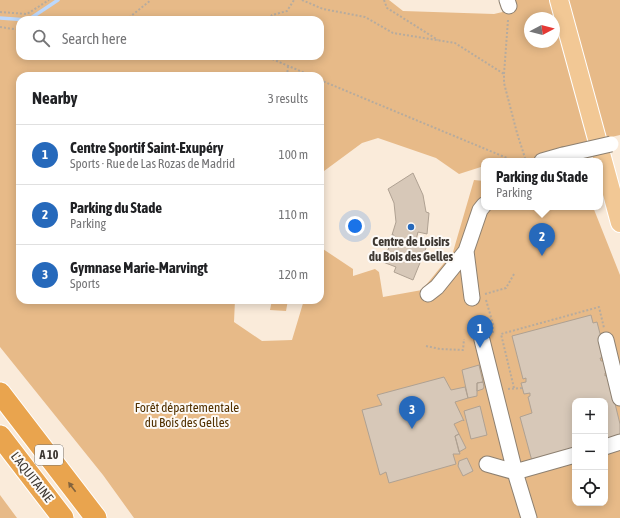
<!DOCTYPE html>
<meta charset="utf-8">
<style>
body{margin:0;font-family:"Asap Condensed",sans-serif;background:#f6f6f6;color:#202124}
.controls{position:absolute;right:12px;bottom:12px;display:grid;overflow:hidden;border-radius:8px;box-shadow:0 2px 10px #0003}
.controls button{width:36px;height:36px;display:grid;place-items:center;padding:0;border:0;border-bottom:1px solid #e0e0e0;background:#fff;color:#202124;font:20px sans-serif}
.compass{position:absolute;left:524px;top:12px;width:36px;height:36px;border-radius:50%;background:#fff;box-shadow:0 2px 10px #0003;rotate:83deg}
.you{position:absolute;left:355px;top:226px;width:14px;height:14px;margin:-10px;border:3px solid #fff;border-radius:50%;background:#1a73e8;box-shadow:0 0 0 6px #1a73e833}
.badge{display:grid;place-items:center;width:26px;height:26px;border-radius:50%;background:#2669bb;color:#fff;font-size:13px;font-weight:700}
.pin{position:absolute;translate:-50% -33px;filter:drop-shadow(0 1px 2px #0008)}
.pin::after{content:'';position:absolute;top:21px;width:14px;height:12px;background:inherit;clip-path:polygon(0 0,100% 0,50% 100%)}
.popup{position:absolute;left:481px;top:158px;width:122px;height:52px;box-sizing:border-box;display:grid;place-content:center;border-radius:8px;background:#fff;filter:drop-shadow(0 1px 3px #0005);font-size:13px;white-space:nowrap;color:#757577}
.popup b{font-size:15px;color:#202124}
.popup::after{content:'';position:absolute;left:50%;top:100%;margin-left:-8px;border:8px solid transparent;border-top-color:#fff}
.list{margin:0;padding:0;list-style:none}
h2{display:flex;justify-content:space-between;align-items:center;height:52px;margin:0;padding:0 16px;font-size:17px}
h2 small{font-size:13px;font-weight:400;color:#757577}
.list li{display:grid;grid-template-columns:26px 1fr auto;gap:12px;align-items:center;box-sizing:border-box;height:60px;padding:0 16px;border-top:1px solid #e0e0e0}
.list b{display:block;font-size:15px;white-space:nowrap}
.list p{margin:0;font-size:13px;white-space:nowrap;color:#757577}
.list em{font-size:13px;font-style:normal;color:#757577}
.icon{flex:none;width:22px;height:22px;fill:none;stroke:currentColor;stroke-width:2;stroke-linecap:round;stroke-linejoin:round}
.map{position:relative;flex:none;width:620px;height:518px;overflow:hidden}
.search{position:absolute;background:#fff;box-shadow:0 2px 10px #0003;left:16px;top:16px;width:308px;height:44px;display:flex;align-items:center;gap:10px;box-sizing:border-box;padding:0 14px;border-radius:12px;color:#757577;font-size:15px}
.panel{position:absolute;background:#fff;box-shadow:0 2px 10px #0003;left:16px;top:72px;width:308px;height:232px;border-radius:12px}
.map>svg:first-child{display:block}
.green{fill:#e7ba88;fill-rule:evenodd}
.lines{fill:none;stroke-linecap:round;stroke-linejoin:round}
.stream{stroke:#bcd8fc;stroke-width:3.5}
.building{fill:#d7c8b8;stroke:#afa192}
.minor-casing{stroke:#8d8071;stroke-width:17}
.major-casing{stroke:#fff;stroke-width:20}
.highway-casing{stroke:#fff;stroke-width:23}
.path{stroke:#b6ab9e;stroke-width:2;stroke-dasharray:2 2;stroke-linecap:butt}
.minor{stroke:#fff;stroke-width:15}
.major{stroke:#f2c895;stroke-width:18}
.highway{stroke:#e9a44e;stroke-width:21}
.minor-bridge-casing{stroke:#8d8071;stroke-width:17;stroke-linecap:butt}
.minor-bridge{stroke:#fff;stroke-width:15}
.oneway{fill:#82633d}
.poi-dot{fill:#2669bb;stroke:#fdfaf7;stroke-width:1.5}
.labels{text-anchor:middle;dominant-baseline:central;stroke-width:4;stroke-linejoin:round;paint-order:stroke}
.shield{fill:#fdfaf7;stroke:#77726d;stroke-width:1}
.shield-label{font-size:12px;font-weight:bold;fill:#3e3832}
.poi-label{font-size:13px;font-weight:bold;fill:#3e3832;stroke:#fdfaf7}
.park-label{font-size:13px;fill:#523100;stroke:#fdfaf7}
.street-label{font-size:13px;fill:#3e3832;stroke:#fdfaf7}
</style>
<div class="map">
<svg width="620" height="518" viewBox="0 0 620 518">
<rect width="100%" height="100%" fill="#faebda"/>
<path class="green" d="M 0,0 L 389,0 L 403,11 L 494,14 L 515,9 L 512,0 L 620,0 L 620,135 L 572,146 L 578,161 L 484,161 L 484,166 L 459,174 L 436,158 L 378,138 L 362,143 L 320,174 L 320,76 L 20,76 L 20,300 L 235,300 L 234,322 L 262,341 L 292,340 L 304,300 L 320,300 L 320,247 L 353,269 L 353,276 L 375,269 L 379,272 L 383,297 L 422,290 L 453,252 L 474,180 L 484,181 L 484,207 L 593,207 L 620,275 L 620,518 L 134,518 L 103,475 L 0,347 ZM 530,18 L 554,18 L 554,42 L 530,42 ZM 20,20 L 320,20 L 320,56 L 20,56 ZM 575,401 L 605,401 L 605,503 L 575,503 Z
M 272,300 L 288,300 L 286,311 L 270,310 Z
M 0,495 L 17,518 L 0,518 Z"/>
<g class="lines">
<path class="stream" d="M 0,18 L 28,20 L 58,0"/>
</g>
<path class="building" d="M 413,173 L 423,195 L 426,212 L 429,213 L 427,234 L 418,232 L 415,244 L 426,248 L 413,280 L 394,272 L 396,267 L 383,262 L 394,235 L 392,235 L 396,222 L 394,203 L 388,189 Z
M 591,315 L 593,323 L 597,322 L 604,349 L 601,350 L 602,358 L 600,358 L 601,361 L 606,361 L 608,371 L 605,373 L 605,376 L 608,375 L 620,424 L 620,439 L 605,443 L 605,401 L 575,401 L 575,451 L 532,461 L 520,417 L 532,413 L 528,397 L 530,396 L 530,393 L 524,394 L 521,383 L 526,382 L 526,378 L 523,379 L 512,336 Z
M 479,365 L 483,382 L 477,383 L 477,396 L 468,398 L 462,370 Z
M 444,377 L 451,390 L 465,387 L 468,398 L 455,402 L 464,421 L 463,420 L 454,424 L 459,434 L 455,436 L 460,454 L 453,454 L 456,464 L 389,483 L 386,472 L 380,475 L 362,410 L 382,405 L 377,395 Z
M 483,382 L 484,387 L 483,389 L 477,391 L 477,383 Z
M 480,406 L 487,435 L 471,439 L 464,411 Z
M 459,434 L 466,448 L 459,452 L 455,436 Z
M 467,458 L 473,471 L 463,476 L 458,466 L 459,461 Z"/>
<g class="lines">
<defs>
<path id="minor" d="M 507,0 L 509,6
M 542,161 L 563,155
M 428,294 L 437,287 L 466,251
M 472,298 L 466,251 L 480,210 L 484,205
M 482,340 L 515,472 L 575,455
M 606,340 L 620,398
M 605,447 L 620,442
M 487,464 L 515,472 L 529,518"/>
<path id="major" d="M 559,0 L 620,223"/>
<path id="highway" d="M 0,393 L 96,518
M 0,436 L 63,518"/>
</defs>
<use href="#minor" class="minor-casing"/>
<use href="#major" class="major-casing"/>
<use href="#highway" class="highway-casing"/>
<path class="path" d="M 302,0 L 323,9 L 365,17 L 393,33 L 455,43 L 504,74
M 384,0 L 387,8 L 438,40
M 0,12 L 27,14 L 49,0
M 126,20 L 151,0
M 269,20 L 272,15 L 287,11 L 294,0
M 508,20 L 504,74 L 504,83 L 517,133 L 526,161
M 0,27 L 20,30
M 265,56 L 312,76
M 287,76 L 288,66
M 320,80 L 507,158 L 508,161
M 485,294 L 506,288 L 514,274
M 486,300 L 493,324 L 493,333
M 426,346 L 440,349 L 463,350 L 464,339
M 514,388 L 501,334 L 599,307 L 604,328
M 508,389 L 523,388"/>
<use href="#minor" class="minor"/>
<use href="#major" class="major"/>
<use href="#highway" class="highway"/>
<defs>
<path id="minor-bridge" d="M 563,155 L 611,144"/>
</defs>
<use href="#minor-bridge" class="minor-bridge-casing"/>
<use href="#minor-bridge" class="minor-bridge"/>
</g>
<defs><path id="oneway-solid" d="M-6-.8H1V-3.2L6.5 0L1 3.2V.8H-6Z"/></defs>
<use class="oneway" href="#oneway-solid" transform="translate(72 487) rotate(-127)"/>
<circle class="poi-dot" cx="411" cy="227" r="4"/>
<g class="labels">
<rect class="shield" x="35" y="445" width="28" height="20" rx="3"/>
<g class="shield-label">
<text x="49" y="455">A 10</text>
</g>
<g class="poi-label">
<text x="411" y="241">Centre de Loisirs<tspan x="411" dy="15">du Bois des Gelles</tspan></text>
</g>
<g class="park-label">
<text x="187" y="407">Forêt départementale<tspan x="187" dy="15">du Bois des Gelles</tspan></text>
</g>
<g class="street-label">
<text transform="translate(32 477) rotate(52)">L'AQUITAINE</text>
</g>
</g>
</svg>
<div class="controls">
<button>+</button>
<button>−</button>
<button><svg class="icon" aria-label="locate" viewBox="0 0 24 24"><circle cx="12" cy="12" r="6"/><path d="M12 2v4M12 18v4M2 12h4M18 12h4"/></svg></button>
</div>
<svg class="compass" viewBox="-18 -18 36 36"><path d="M0-13l5 13h-10z" fill="#e53935"/><path d="M0 13l5-13h-10z" fill="#757577"/></svg>
<div class="you"></div>
<div class="pin badge" style="left:480px;top:348px">1</div>
<div class="pin badge" style="left:542px;top:256px">2</div>
<div class="popup"><b>Parking du Stade</b>Parking</div>
<div class="pin badge" style="left:412px;top:429px">3</div>
<div class="search"><svg class="icon" aria-label="search" viewBox="0 0 24 24"><circle cx="10" cy="10" r="6"/><path d="M15 15l6 6"/></svg>Search here</div>
<section class="panel">
<h2>Nearby<small>3 results</small></h2>
<ul class="list">
<li><span class="badge">1</span><div><b>Centre Sportif Saint-Exupéry</b><p>Sports · Rue de Las Rozas de Madrid</p></div><em>100 m</em></li>
<li><span class="badge">2</span><div><b>Parking du Stade</b><p>Parking</p></div><em>110 m</em></li>
<li><span class="badge">3</span><div><b>Gymnase Marie-Marvingt</b><p>Sports</p></div><em>120 m</em></li>
</ul>
</section>
</div>
